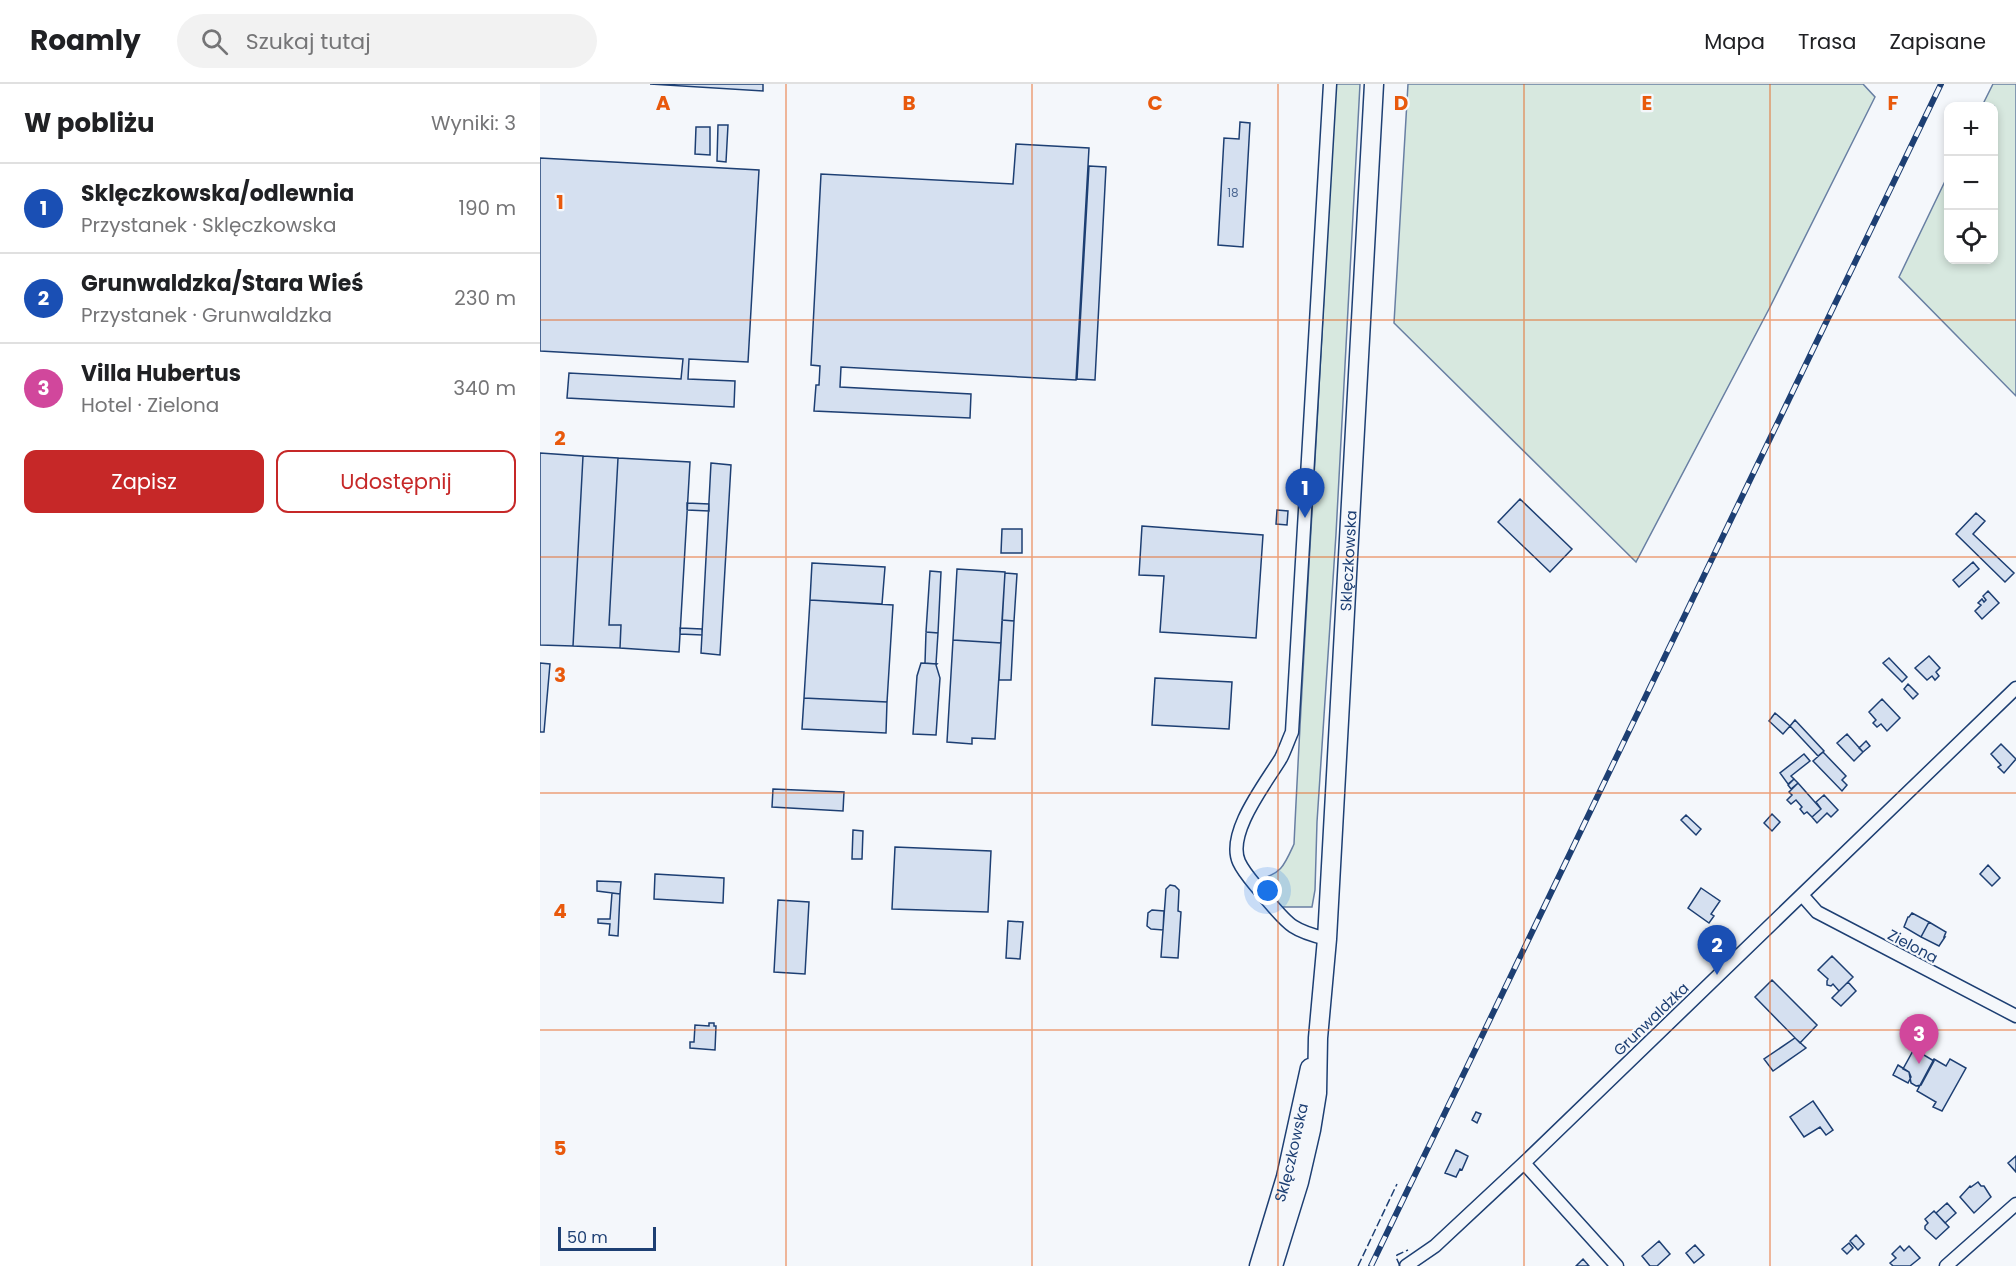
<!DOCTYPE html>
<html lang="pl">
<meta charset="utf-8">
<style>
body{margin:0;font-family:Poppins,sans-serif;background:#f2f2f2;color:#202124}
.controls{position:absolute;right:18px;top:18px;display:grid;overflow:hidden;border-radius:12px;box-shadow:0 3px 9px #0003}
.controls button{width:54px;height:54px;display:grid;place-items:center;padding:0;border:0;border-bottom:2px solid #e0e0e0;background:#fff;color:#202124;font:30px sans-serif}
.scale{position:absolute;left:18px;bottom:15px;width:98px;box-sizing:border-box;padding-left:6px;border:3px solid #1d3f73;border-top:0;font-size:16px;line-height:21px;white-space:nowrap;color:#1d3f73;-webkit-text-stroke:4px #f4f7fb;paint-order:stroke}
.you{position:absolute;left:728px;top:807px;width:21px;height:21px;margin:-15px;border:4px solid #fff;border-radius:50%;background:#1a73e8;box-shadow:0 0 0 9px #1a73e833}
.badge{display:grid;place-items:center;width:39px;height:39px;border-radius:50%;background:#c62828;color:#fff;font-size:20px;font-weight:700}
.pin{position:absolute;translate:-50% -50px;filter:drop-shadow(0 2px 3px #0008)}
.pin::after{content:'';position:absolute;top:32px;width:21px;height:18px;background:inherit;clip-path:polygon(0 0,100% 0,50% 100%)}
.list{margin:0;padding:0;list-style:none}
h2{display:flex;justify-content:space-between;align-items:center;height:78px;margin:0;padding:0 24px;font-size:26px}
h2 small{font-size:20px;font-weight:400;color:#757577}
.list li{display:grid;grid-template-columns:39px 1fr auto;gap:18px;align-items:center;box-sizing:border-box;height:90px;padding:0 24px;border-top:2px solid #e0e0e0}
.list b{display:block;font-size:22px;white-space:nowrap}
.list p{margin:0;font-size:20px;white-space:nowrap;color:#757577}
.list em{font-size:20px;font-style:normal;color:#757577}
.actions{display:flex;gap:12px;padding:18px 24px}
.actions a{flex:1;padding:14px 0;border:2px solid #c62828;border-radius:12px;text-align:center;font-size:21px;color:#c62828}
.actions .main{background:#c62828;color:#fff}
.icon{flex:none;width:33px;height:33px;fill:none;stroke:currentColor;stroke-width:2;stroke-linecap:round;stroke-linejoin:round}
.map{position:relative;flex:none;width:1476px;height:1182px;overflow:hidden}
header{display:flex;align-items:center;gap:36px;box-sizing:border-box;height:84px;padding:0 30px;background:#fff;border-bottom:2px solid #e0e0e0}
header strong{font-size:28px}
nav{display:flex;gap:33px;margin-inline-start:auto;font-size:21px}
.search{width:420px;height:54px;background:#f2f2f2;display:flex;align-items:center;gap:15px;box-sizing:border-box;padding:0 21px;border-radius:33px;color:#757577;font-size:22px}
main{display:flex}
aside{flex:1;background:#fff}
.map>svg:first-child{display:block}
.green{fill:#d7e8df;stroke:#687fa3;stroke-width:1.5}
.building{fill:#d5e0f0;stroke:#1d3f73;stroke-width:1.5}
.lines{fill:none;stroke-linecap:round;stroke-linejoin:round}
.street-casing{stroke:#1d3f73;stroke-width:15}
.primary-casing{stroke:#1d3f73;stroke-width:21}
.street{stroke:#f4f7fb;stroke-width:12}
.primary{stroke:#f4f7fb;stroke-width:18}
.rail-casing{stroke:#1d3f73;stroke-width:6}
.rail{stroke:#f4f7fb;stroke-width:4;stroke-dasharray:11;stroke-linecap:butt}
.fence{stroke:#1d3f73;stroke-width:1.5;stroke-dasharray:8 3;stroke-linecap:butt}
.grid{fill:none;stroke:#e8590c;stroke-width:1.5;stroke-opacity:0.55}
.labels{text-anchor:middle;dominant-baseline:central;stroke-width:4.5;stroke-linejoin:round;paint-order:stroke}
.number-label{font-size:12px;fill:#4b6792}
.street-label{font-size:15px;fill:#1d3f73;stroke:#f4f7fb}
.grid-label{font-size:20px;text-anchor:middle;font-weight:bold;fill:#e8590c;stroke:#f4f7fb;stroke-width:4.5;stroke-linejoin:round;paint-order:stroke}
</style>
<header>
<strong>Roamly</strong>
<div class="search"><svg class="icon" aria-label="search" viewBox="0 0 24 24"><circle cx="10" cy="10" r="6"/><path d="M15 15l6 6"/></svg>Szukaj tutaj</div>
<nav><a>Mapa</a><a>Trasa</a><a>Zapisane</a></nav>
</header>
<main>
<aside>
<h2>W pobliżu<small>Wyniki: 3</small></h2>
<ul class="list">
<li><span class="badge" style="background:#1a4fb4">1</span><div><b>Sklęczkowska/odlewnia</b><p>Przystanek · Sklęczkowska</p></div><em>190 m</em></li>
<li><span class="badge" style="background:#1a4fb4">2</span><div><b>Grunwaldzka/Stara Wieś</b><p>Przystanek · Grunwaldzka</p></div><em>230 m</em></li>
<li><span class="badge" style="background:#d1479c">3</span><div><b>Villa Hubertus</b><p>Hotel · Zielona</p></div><em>340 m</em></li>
</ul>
<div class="actions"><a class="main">Zapisz</a><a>Udostępnij</a></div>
</aside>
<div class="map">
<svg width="1476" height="1182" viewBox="0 0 1476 1182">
<rect width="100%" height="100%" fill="#f4f7fb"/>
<path class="green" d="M 794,0 L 820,0 L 796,450 L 777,738 L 775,806 L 772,823 L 737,823 L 718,796 C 742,789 744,782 754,760 C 766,507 784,254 794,0 Z
M 868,0 L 1323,0 L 1335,13 L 1229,225 L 1096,478 L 854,239 Z
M 1453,0 L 1476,0 L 1476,312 L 1359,193 L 1408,91 L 1408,176 L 1454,176 L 1454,22 L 1442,22 Z"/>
<path class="building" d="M 110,0 L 223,0 L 223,7 Z
M 700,38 L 710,39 L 703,163 L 678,161 L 684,54 L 699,55 Z
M 178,41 L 188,41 L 186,78 L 177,77 Z
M 156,43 L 170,43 L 170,71 L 155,70 Z
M 476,60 L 549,64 L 536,296 L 301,283 L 300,303 L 431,310 L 430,334 L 274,327 L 276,301 L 279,301 L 280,282 L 271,281 L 281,90 L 473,100 Z
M 0,74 L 219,86 L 208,278 L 149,275 L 148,295 L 195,297 L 194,323 L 27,314 L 29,289 L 141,295 L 143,275 L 0,267 Z
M 549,82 L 566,83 L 555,296 L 537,295 Z
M 0,369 L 43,372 L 33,562 L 0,561 Z
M 43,372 L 78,374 L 69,541 L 81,541 L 80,564 L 33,562 Z
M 78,374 L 150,378 L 139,568 L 80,564 L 81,541 L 69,541 Z
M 171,379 L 191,381 L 180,571 L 161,569 Z
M 980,415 L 1032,465 L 1010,488 L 958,438 Z
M 147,419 L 169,420 L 169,427 L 147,426 Z
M 737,426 L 748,427 L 747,441 L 736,440 Z
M 1436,429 L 1445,437 L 1433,450 L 1474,489 L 1465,498 L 1416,450 Z
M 602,442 L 723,451 L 716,554 L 620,548 L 624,492 L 599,491 Z
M 462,445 L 482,445 L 482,469 L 461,469 Z
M 1433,478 L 1439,485 L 1419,503 L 1413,496 Z
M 272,479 L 345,483 L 342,520 L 270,516 Z
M 417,485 L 465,488 L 461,559 L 413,556 Z
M 390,487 L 401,488 L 398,549 L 386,548 Z
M 465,489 L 477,490 L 474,537 L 462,536 Z
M 1448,507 L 1459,519 L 1442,535 L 1435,527 L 1441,521 L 1438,519 L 1442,515 L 1444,518 L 1446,516 L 1443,512 Z
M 270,516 L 353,521 L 347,618 L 264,614 Z
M 462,536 L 474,537 L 471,596 L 459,596 Z
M 140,544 L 162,545 L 162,551 L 140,550 Z
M 386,548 L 398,549 L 396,580 L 385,579 Z
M 413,556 L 461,559 L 455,655 L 432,654 L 432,660 L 407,658 Z
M 1389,572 L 1400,584 L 1396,588 L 1399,592 L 1395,596 L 1392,592 L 1387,596 L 1375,584 Z
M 1349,574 L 1367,593 L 1362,598 L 1343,579 Z
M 0,579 L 10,580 L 4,648 L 0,648 Z
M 381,579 L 397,580 L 396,581 L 400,594 L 396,651 L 373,650 L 377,592 Z
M 615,594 L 692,598 L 689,645 L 612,641 Z
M 1368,600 L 1378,610 L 1373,615 L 1364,605 Z
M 264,614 L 347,618 L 346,649 L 262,645 Z
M 1342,615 L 1360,634 L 1347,647 L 1341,640 L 1337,643 L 1333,639 L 1336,636 L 1329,628 Z
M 1235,629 L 1250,642 L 1243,650 L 1229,637 Z
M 1255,636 L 1284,667 L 1278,672 L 1250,642 Z
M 1307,650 L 1323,668 L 1314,677 L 1297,659 Z
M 1326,657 L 1330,662 L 1323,668 L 1319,664 Z
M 1461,660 L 1476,675 L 1464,689 L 1458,683 L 1461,681 L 1451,670 Z
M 1283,668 L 1306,692 L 1302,696 L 1307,701 L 1302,707 L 1273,677 Z
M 1264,670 L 1270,677 L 1251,692 L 1254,695 L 1248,700 L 1240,689 Z
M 1254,695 L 1258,699 L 1251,705 L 1248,701 Z
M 1258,699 L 1281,725 L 1272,733 L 1267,728 L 1264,730 L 1260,725 L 1262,723 L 1256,716 L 1251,720 L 1247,716 L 1252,711 L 1249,708 Z
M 233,705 L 304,708 L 303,727 L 232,723 Z
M 1284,711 L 1298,726 L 1291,733 L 1287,729 L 1277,739 L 1272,733 L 1281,725 L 1276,718 Z
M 1232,730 L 1240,738 L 1232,747 L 1224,739 Z
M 1146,731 L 1161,745 L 1156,751 L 1141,736 Z
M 313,746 L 323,747 L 322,775 L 312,775 Z
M 355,763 L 451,767 L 448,828 L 352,825 Z
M 1448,781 L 1460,794 L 1452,802 L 1440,790 Z
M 115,790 L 184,794 L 183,819 L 114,815 Z
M 57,797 L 81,798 L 80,810 L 57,807 Z
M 630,801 L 635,802 L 639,806 L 638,827 L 641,828 L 638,874 L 621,873 L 626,805 Z
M 1161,804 L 1180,817 L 1171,830 L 1174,832 L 1169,839 L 1148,824 Z
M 72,809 L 80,810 L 78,852 L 69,851 L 70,840 L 58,839 L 58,835 L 70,835 Z
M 238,816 L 269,818 L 265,890 L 234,888 Z
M 612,826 L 624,827 L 623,846 L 611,845 L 607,842 L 608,829 Z
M 1372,829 L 1389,838 L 1381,853 L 1364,843 L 1368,833 L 1369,833 Z
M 468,837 L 483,838 L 480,875 L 466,874 Z
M 1389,838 L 1406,848 L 1404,853 L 1405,853 L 1399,862 L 1381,853 Z
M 1292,872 L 1313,893 L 1299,907 L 1293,900 L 1291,902 L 1287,901 L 1287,897 L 1288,895 L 1278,886 Z
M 1232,896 L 1277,941 L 1260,959 L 1215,913 Z
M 1308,898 L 1316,907 L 1301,922 L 1292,914 Z
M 169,939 L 174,939 L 174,942 L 176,942 L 175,966 L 150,964 L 150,958 L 154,958 L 155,941 L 169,942 Z
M 1255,954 L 1266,964 L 1233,987 L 1224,975 Z
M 1374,965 L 1394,977 L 1381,1001 L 1376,1002 L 1371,999 L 1369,988 L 1363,985 Z
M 1394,975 L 1406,982 L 1410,975 L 1426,984 L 1402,1027 L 1393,1023 L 1396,1018 L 1377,1007 Z
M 1358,981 L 1369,988 L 1371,993 L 1368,999 L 1353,991 Z
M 1273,1017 L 1293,1046 L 1286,1051 L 1280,1043 L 1264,1053 L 1250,1033 Z
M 936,1028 L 941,1030 L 937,1039 L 932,1036 Z
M 916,1066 L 928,1072 L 922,1086 L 920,1085 L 916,1093 L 905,1089 Z
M 1476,1072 L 1476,1088 L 1468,1079 Z
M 1438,1098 L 1441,1102 L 1444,1102 L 1451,1113 L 1434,1129 L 1420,1113 L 1430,1102 L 1431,1103 Z
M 1407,1119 L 1416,1129 L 1405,1139 L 1396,1129 Z
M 1394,1127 L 1409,1143 L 1396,1155 L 1385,1145 L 1385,1142 L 1388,1139 L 1385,1135 Z
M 1316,1151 L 1324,1160 L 1318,1166 L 1310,1157 Z
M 1119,1157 L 1130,1170 L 1117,1182 L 1110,1182 L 1102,1172 Z
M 1309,1159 L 1313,1164 L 1307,1170 L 1302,1165 Z
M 1155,1161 L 1164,1171 L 1154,1179 L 1146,1169 Z
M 1360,1162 L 1364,1167 L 1369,1162 L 1380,1174 L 1370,1182 L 1353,1182 L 1350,1179 L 1356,1174 L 1352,1170 Z
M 1043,1175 L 1049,1182 L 1036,1182 Z"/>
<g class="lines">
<defs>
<path id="street" d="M 1262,811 L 1277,828 L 1476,932
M 787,855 C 750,846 748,840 724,812 C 716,801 705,791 699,778 C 686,749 726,699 741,674 C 745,666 748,657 752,648 L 790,0
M 984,1079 L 1077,1182
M 866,1182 L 895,1162 L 984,1079 L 1476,604
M 1406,1182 L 1476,1120"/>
<g id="primary">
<path id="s1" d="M 719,1182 L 746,1093 L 770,984"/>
<path id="s2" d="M 733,1182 L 759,1098 L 771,1046 L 777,1009 L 778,954 L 787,855 L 834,0"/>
</g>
</defs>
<use href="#street" class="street-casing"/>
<use href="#primary" class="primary-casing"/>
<use href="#street" class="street"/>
<use href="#primary" class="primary"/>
<defs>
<path id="rail" d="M 831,1182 L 1401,0"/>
</defs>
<use href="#rail" class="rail-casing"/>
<use href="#rail" class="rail"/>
<path class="fence" d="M 818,1182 L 857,1100
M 860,1182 L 856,1173 L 857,1171 L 868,1166"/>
</g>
<path class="grid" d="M 246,0 L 246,1182M 492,0 L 492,1182M 738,0 L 738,1182M 984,0 L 984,1182M 1230,0 L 1230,1182M 0,236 L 1476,236M 0,473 L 1476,473M 0,709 L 1476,709M 0,946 L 1476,946"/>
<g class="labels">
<g class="number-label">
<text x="693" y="108">18</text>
</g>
<g class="street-label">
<text stroke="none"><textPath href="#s2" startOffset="712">Sklęczkowska</textPath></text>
<text transform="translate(1373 862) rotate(28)">Zielona</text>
<text transform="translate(1111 935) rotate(-44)">Grunwaldzka</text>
<text stroke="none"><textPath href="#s1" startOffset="118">Sklęczkowska</textPath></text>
</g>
</g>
<g class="grid-label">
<text x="123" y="26">A</text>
<text x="369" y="26">B</text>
<text x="615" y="26">C</text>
<text x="861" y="26">D</text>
<text x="1107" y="26">E</text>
<text x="1353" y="26">F</text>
<text x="20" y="125">1</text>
<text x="20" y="361">2</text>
<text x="20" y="598">3</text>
<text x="20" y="834">4</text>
<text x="20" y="1071">5</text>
</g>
</svg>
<div class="controls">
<button>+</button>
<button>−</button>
<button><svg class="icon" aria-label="locate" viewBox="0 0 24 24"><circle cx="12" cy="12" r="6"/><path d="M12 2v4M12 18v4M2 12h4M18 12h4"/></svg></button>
</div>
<div class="scale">50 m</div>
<div class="you"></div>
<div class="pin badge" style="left:765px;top:434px;background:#1a4fb4">1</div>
<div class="pin badge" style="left:1177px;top:891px;background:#1a4fb4">2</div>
<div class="pin badge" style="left:1379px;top:980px;background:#d1479c">3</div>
</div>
</main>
